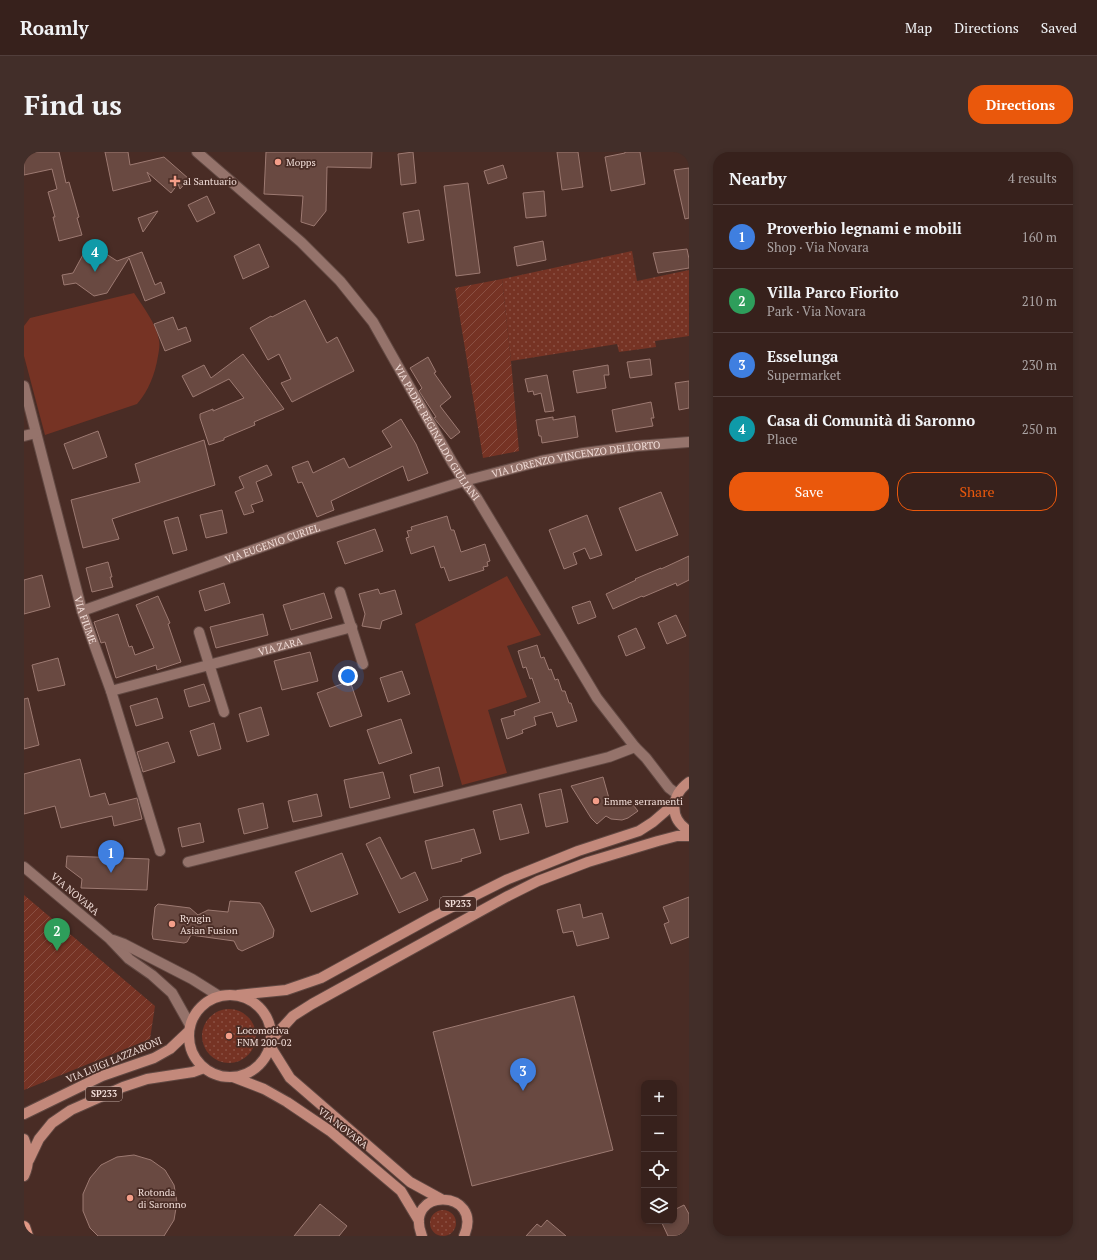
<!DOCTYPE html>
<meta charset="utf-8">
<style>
body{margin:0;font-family:"PT Serif",serif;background:#422e29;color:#f1f3f6}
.controls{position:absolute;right:12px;bottom:12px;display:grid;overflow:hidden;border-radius:8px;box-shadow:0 2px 6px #0003}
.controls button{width:36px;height:36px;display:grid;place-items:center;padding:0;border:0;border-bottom:1px solid #513e3b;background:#37211c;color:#f1f3f6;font:20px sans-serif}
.you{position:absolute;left:324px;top:524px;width:14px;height:14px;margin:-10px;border:3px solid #fff;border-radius:50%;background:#1a73e8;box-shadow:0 0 0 6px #1a73e833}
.badge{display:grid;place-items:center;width:26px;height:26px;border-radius:50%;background:#ea580c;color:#fff;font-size:13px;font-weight:700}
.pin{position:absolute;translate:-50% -33px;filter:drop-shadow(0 1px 2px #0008)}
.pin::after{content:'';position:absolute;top:21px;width:14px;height:12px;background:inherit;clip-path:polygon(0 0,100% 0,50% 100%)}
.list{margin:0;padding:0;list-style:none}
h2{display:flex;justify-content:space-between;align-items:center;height:52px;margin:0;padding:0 16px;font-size:17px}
h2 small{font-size:13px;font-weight:400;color:#aaa3a3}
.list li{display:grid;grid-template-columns:26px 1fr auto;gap:12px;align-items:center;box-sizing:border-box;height:64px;padding:0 16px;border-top:1px solid #513e3b}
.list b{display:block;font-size:15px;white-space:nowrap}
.list p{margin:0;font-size:13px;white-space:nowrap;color:#aaa3a3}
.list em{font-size:13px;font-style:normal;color:#aaa3a3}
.actions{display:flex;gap:8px;padding:12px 16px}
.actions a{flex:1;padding:9px 0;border:1px solid #ea580c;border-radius:16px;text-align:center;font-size:14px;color:#ea580c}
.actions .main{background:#ea580c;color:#fff}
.icon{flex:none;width:22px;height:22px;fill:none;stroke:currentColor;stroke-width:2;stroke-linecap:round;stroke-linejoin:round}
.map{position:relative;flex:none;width:665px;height:1084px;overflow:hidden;border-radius:16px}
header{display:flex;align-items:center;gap:24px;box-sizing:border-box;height:56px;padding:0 20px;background:#37211c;border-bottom:1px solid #513e3b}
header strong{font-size:19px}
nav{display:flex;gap:22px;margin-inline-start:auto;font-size:14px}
.intro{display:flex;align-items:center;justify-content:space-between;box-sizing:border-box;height:96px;padding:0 24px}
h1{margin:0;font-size:28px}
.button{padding:10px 18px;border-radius:16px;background:#ea580c;color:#fff;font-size:14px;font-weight:700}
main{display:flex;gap:24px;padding:0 24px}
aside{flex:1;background:#37211c;border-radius:16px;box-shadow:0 2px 6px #0003}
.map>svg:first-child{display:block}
.grass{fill:url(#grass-dots)}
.park{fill:#763324}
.garden{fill:url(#garden-furrows)}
.building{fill:#694941;stroke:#9d7a72}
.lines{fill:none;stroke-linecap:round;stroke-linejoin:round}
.minor-casing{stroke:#614842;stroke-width:12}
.primary-casing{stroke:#614842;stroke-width:12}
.motorway-casing{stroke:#614842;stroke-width:14}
.minor{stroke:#95736b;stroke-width:10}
.primary{stroke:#c3897b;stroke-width:10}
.motorway{stroke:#e19886;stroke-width:12}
.poi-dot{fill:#f49e89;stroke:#492c25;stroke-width:1.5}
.labels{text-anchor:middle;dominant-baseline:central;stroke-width:3.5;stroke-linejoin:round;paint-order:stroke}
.shield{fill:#492c25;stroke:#bfa8a2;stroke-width:1}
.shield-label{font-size:9px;font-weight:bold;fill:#f1ddd8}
.poi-label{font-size:10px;fill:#f1ddd8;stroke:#492c25;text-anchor:start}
.street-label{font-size:10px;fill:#f1ddd8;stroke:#492c25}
</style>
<header>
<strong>Roamly</strong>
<nav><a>Map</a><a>Directions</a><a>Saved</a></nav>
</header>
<div class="intro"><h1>Find us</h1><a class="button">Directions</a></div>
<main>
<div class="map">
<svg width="665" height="1084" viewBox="0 0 665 1084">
<defs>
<pattern id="grass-dots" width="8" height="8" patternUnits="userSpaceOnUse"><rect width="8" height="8" fill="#763324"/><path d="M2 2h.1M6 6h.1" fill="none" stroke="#8a5043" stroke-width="1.8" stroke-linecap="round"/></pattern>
<pattern id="garden-furrows" width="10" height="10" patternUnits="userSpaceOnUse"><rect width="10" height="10" fill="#763324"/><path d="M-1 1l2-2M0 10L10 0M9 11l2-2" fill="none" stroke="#8a5043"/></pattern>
</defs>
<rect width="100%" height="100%" fill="#492c25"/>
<path class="grass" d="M 608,99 L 613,129 L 665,118 L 665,184 L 631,189 L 632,195 L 595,200 L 593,192 L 487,209 L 478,127 Z
M178 884a27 27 0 1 1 54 0a27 27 0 1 1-54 0Z
M406 1071a13 13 0 1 1 26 0a13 13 0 1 1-26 0Z"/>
<path class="park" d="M 110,141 C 119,155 132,171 135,188 C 136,193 135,199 134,204 C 131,222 125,238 113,252 L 21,283 L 0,204 L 0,174 L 6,166 Z
M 483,424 L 517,483 L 483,494 L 503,545 L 464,558 L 483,621 L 438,633 L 391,472 Z"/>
<path class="garden" d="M 478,127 L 487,209 L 495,299 L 459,306 L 431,136 Z
M 0,743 L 131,854 L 126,887 L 0,938 Z"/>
<path class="building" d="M 0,0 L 35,0 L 42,31 L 45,30 L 55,65 L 53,66 L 58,83 L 35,89 L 29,65 L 31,65 L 24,40 L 33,37 L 28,17 L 0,23 Z
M 81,0 L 104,0 L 106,13 L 140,5 L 165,27 L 156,37 L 154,32 L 147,41 L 123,20 L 127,29 L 89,39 Z
M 242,0 L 348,0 L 347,16 L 303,15 L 302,59 L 290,74 L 277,70 L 279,44 L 240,42 Z
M 389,0 L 392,31 L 377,33 L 374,2 Z
M 533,0 L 554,0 L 559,35 L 538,38 Z
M 601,0 L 616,0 L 621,32 L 587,39 L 581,5 L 601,1 Z
M 479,13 L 483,26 L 464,32 L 460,19 Z
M 665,16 L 665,66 L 661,67 L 650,18 Z
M 444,31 L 456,121 L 432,124 L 420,34 Z
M 520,39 L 522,64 L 502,66 L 499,41 Z
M 183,44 L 191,61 L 173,70 L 164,53 Z
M 395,58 L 400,88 L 384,91 L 379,61 Z
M 134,59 L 119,80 L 114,66 Z
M 519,89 L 522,108 L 493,114 L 490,95 Z
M 235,92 L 245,115 L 219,127 L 210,104 Z
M 73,96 L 93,109 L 118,100 L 131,133 L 137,130 L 141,141 L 121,149 L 105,106 L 83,141 L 70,144 L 52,131 L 40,133 L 38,123 L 49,121 L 61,99 Z
M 663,97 L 665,107 L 665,116 L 634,121 L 629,101 Z
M 281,148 L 303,191 L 313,185 L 330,219 L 268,250 L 257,231 L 267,227 L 255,202 L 244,208 L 226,176 L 247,164 L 248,165 Z
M 149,165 L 154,178 L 162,175 L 167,189 L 141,199 L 130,172 Z
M 219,202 L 260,257 L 230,270 L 231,273 L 200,286 L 200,288 L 185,293 L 176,266 L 176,262 L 189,257 L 189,259 L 220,246 L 205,227 L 169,245 L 158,224 L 180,213 L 187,226 Z
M 404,205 L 412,220 L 410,221 L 427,245 L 416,254 L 436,280 L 427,287 L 410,266 L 412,265 L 395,239 L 398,236 L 386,216 Z
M 626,207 L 628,223 L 606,226 L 603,210 Z
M 584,213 L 585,223 L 580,223 L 582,236 L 553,241 L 549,219 Z
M 523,223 L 530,259 L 521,260 L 517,241 L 510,243 L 509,239 L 504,240 L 501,227 Z
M 665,229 L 665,256 L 655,258 L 651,231 Z
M 627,250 L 630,266 L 627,266 L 629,274 L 592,280 L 588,258 Z
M 551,264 L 554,285 L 518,291 L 517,284 L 515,284 L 512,268 L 529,265 L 529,268 Z
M 377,267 L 392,292 L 404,321 L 384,329 L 379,314 L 307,349 L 310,358 L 293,365 L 278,330 L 274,331 L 268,315 L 284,309 L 289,321 L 320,306 L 325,316 L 368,295 L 358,279 Z
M 74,279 L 83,305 L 49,317 L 40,292 Z
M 180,288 L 191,333 L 88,367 L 95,387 L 59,396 L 47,348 L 116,330 L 111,312 Z
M 243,313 L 248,323 L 232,330 L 239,349 L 227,353 L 230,360 L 220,363 L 211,340 L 220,336 L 215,325 Z
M 637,340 L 654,383 L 612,399 L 595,356 Z
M 198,358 L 203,381 L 182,386 L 176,363 Z
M 563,363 L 578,403 L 566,407 L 561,396 L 549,401 L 553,412 L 540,417 L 525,378 Z
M 423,364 L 427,378 L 430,378 L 437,400 L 461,392 L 466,409 L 463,410 L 464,414 L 459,415 L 460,418 L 425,429 L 420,415 L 417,416 L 410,394 L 387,402 L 382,386 L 385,385 L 383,379 L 388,378 L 387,375 Z
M 154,365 L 163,398 L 149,402 L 140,369 Z
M 351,377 L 359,399 L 321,412 L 313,390 Z
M 665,404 L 665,428 L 653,434 L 652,431 L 619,445 L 618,444 L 589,457 L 582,442 L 612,428 L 611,427 L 637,416 L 637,417 Z
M 84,410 L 88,425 L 86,425 L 89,435 L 68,440 L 62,416 Z
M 18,423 L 26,455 L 0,462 L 0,428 Z
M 200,431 L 206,451 L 181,459 L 175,439 Z
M 354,437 L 356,442 L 371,438 L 378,462 L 358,469 L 356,477 L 338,474 L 341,462 L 335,442 Z
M 300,441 L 308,466 L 267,478 L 259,453 Z
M 134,444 L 146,471 L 144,472 L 157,510 L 133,518 L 132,513 L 92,526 L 81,490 L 77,491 L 70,470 L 94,462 L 105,495 L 108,494 L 111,503 L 130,496 L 112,453 Z
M 566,449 L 572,465 L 554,472 L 548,455 Z
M 239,462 L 244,483 L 192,496 L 186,475 Z
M 652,463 L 662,484 L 643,492 L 634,471 Z
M 612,476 L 621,496 L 602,504 L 594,484 Z
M 513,493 L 517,506 L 520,505 L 525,518 L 527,517 L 531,528 L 534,527 L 538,539 L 541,539 L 545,551 L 547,551 L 553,569 L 533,575 L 528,560 L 510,565 L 512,573 L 498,578 L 499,581 L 483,587 L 477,567 L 491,563 L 490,559 L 516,550 L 508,526 L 506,527 L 502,515 L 499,516 L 494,499 Z
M 286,500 L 294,529 L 258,538 L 250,509 Z
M 34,506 L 41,533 L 14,539 L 8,513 Z
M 378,519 L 386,542 L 364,550 L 356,526 Z
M 326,529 L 338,564 L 306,575 L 293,541 Z
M 180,532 L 186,549 L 165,555 L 160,538 Z
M 4,546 L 15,593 L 0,597 L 0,547 Z
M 133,546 L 139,566 L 112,574 L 106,554 Z
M 237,555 L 245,583 L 223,590 L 215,562 Z
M 377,567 L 388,601 L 355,612 L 343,578 Z
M 190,571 L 197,597 L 174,604 L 166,579 Z
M 144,590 L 151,610 L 119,620 L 113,600 Z
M 56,607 L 66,645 L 81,641 L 85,653 L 113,646 L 118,667 L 90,674 L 88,664 L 37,676 L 31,654 L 0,662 L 0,622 Z
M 415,615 L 419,634 L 390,641 L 386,623 Z
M 359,620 L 366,646 L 326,656 L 320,628 Z
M 579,625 L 586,650 L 596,651 L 605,648 L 614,659 L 604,666 L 598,668 L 587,667 L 582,664 L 573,672 L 567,666 L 547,634 Z
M 537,637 L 544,670 L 522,675 L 515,642 Z
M 293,642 L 298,664 L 269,670 L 264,649 Z
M 239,651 L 244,676 L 220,682 L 214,657 Z
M 497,652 L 505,681 L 476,688 L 469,659 Z
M 176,671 L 180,690 L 158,695 L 154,676 Z
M 450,677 L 457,701 L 437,707 L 438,709 L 408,717 L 401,689 Z
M 356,685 L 377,727 L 391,720 L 404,748 L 375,761 L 342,692 Z
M 318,701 L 334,742 L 287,760 L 271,720 Z
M 43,704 L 125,707 L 123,738 L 57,736 L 58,727 L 42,715 Z
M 665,745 L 665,785 L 647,792 L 640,772 L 645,770 L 639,755 Z
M 206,749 L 236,751 L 239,755 L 250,778 L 249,785 L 218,799 L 214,797 L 210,789 L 167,783 L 163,790 L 160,791 L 129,787 L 128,782 L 131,755 L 134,752 L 166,756 L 174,763 L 184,758 L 204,760 Z
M 556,752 L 559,766 L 578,761 L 585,786 L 553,794 L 549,779 L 539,781 L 533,758 Z
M 550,844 L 589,998 L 448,1034 L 409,880 Z
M 110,1003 L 127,1008 L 141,1018 L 150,1033 L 153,1050 L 150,1068 L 140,1084 L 74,1084 L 66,1076 L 59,1059 L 59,1042 L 66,1026 L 77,1013 L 93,1005 Z
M 296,1052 L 323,1074 L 315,1084 L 270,1084 Z
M 660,1053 L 665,1062 L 665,1078 L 653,1084 L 644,1084 L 637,1069 L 650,1069 L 650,1058 Z
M 523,1068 L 542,1084 L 502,1084 L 513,1072 L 517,1075 Z"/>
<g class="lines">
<defs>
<g id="minor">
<path id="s1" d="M 173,0 L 277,90 L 316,129 L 349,170 L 428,310 L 440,329 L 453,346 L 573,546 L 611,595 L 622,606 L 645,636 L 653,642"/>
<path id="s2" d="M 0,234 L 58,459 L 87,539 L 136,699"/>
<path d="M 0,284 L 12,281"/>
<path d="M 316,440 L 339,512"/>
<path id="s3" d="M 58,459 L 282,379 L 440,329 L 517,309 L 560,301 L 613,294 L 665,290"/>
<path d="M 175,480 L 200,560"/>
<path id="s4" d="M 87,539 L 328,475"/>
<path d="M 164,710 L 585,605 L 611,595"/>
<path d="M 0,715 L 86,787 L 105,807 L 128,823 L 148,841 L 166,873"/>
<path d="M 89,788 L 100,792 L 168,827 L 195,844"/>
</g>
<path id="primary" d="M 665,630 C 647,643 644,666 665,679
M 214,843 L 262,838 L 297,826 L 408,765 L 482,728 L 554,699 L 615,679 L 629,670 L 651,651
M165 884a41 41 0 1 1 82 0a41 41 0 1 1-82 0Z
M 247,888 L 269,864 L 288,852 L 484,744 L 514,729 L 564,710 L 634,689 L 653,684 L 665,684
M 246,894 L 266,926 L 386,1030 L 417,1047
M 209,925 L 240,937 L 263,950 L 306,979 L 377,1039 L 395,1069
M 0,962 L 78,924 L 130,906 L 146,897 L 165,879
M 0,987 C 5,1000 6,1011 0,1024
M 5,1008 L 15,987 L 28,971 L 47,958 L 99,935 L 123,927 L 169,920 L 180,916
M 398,1084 C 378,1034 461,1037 440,1084"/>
<path id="motorway" d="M 0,1075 L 3,1084"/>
</defs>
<use href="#minor" class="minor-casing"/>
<use href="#primary" class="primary-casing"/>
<use href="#motorway" class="motorway-casing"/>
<use href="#minor" class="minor"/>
<use href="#primary" class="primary"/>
<use href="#motorway" class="motorway"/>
</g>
<g class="poi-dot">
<circle cx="254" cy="10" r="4"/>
<path d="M149 23h4v4h4v4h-4v4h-4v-4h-4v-4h4z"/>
<circle cx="572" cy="649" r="4"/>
<circle cx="148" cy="772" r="4"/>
<circle cx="205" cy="884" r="4"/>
<circle cx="106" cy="1046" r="4"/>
</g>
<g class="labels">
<g class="shield">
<rect x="416" y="745" width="36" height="14" rx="3"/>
<rect x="62" y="935" width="36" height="14" rx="3"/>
</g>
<g class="shield-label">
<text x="434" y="752">SP233</text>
<text x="80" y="942">SP233</text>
</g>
<g class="poi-label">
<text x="262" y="10">Mopps</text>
<text x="159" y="29">al Santuario</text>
<text x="580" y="649">Emme serramenti</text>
<text x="156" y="766">Ryugin<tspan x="156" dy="12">Asian Fusion</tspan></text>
<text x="213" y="878">Locomotiva<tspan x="213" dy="12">FNM 200-02</tspan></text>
<text x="114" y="1040">Rotonda<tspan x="114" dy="12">di Saronno</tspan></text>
</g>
<g class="street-label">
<text stroke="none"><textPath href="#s1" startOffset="373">VIA PADRE REGINALDO GIULIANI</textPath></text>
<text stroke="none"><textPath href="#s3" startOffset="518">VIA LORENZO VINCENZO DELL'ORTO</textPath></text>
<text stroke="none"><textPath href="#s3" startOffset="202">VIA EUGENIO CURIEL</textPath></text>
<text stroke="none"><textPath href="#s2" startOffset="242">VIA FIUME</textPath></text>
<text stroke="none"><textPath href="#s4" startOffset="175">VIA ZARA</textPath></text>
<text transform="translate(51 742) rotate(40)">VIA NOVARA</text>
<text transform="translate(90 908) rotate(-23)">VIA LUIGI LAZZARONI</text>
<text transform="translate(319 976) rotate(38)">VIA NOVARA</text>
</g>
</g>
</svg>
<div class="controls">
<button>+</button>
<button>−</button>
<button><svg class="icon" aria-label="locate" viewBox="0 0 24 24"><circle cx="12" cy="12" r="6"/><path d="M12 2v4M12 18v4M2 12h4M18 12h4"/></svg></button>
<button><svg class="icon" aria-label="layers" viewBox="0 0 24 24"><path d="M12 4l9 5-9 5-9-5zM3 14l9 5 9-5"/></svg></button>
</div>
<div class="you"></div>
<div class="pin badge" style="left:87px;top:721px;background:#3f7fe0">1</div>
<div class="pin badge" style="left:33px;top:799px;background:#2e9e5b">2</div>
<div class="pin badge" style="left:499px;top:939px;background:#3f7fe0">3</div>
<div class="pin badge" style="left:71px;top:120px;background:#0f9aa8">4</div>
</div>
<aside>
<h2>Nearby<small>4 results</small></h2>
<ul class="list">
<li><span class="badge" style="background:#3f7fe0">1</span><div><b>Proverbio legnami e mobili</b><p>Shop · Via Novara</p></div><em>160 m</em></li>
<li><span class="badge" style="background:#2e9e5b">2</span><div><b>Villa Parco Fiorito</b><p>Park · Via Novara</p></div><em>210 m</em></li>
<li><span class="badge" style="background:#3f7fe0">3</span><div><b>Esselunga</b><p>Supermarket</p></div><em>230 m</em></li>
<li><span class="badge" style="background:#0f9aa8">4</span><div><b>Casa di Comunità di Saronno</b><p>Place</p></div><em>250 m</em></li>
</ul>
<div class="actions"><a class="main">Save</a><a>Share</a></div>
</aside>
</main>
